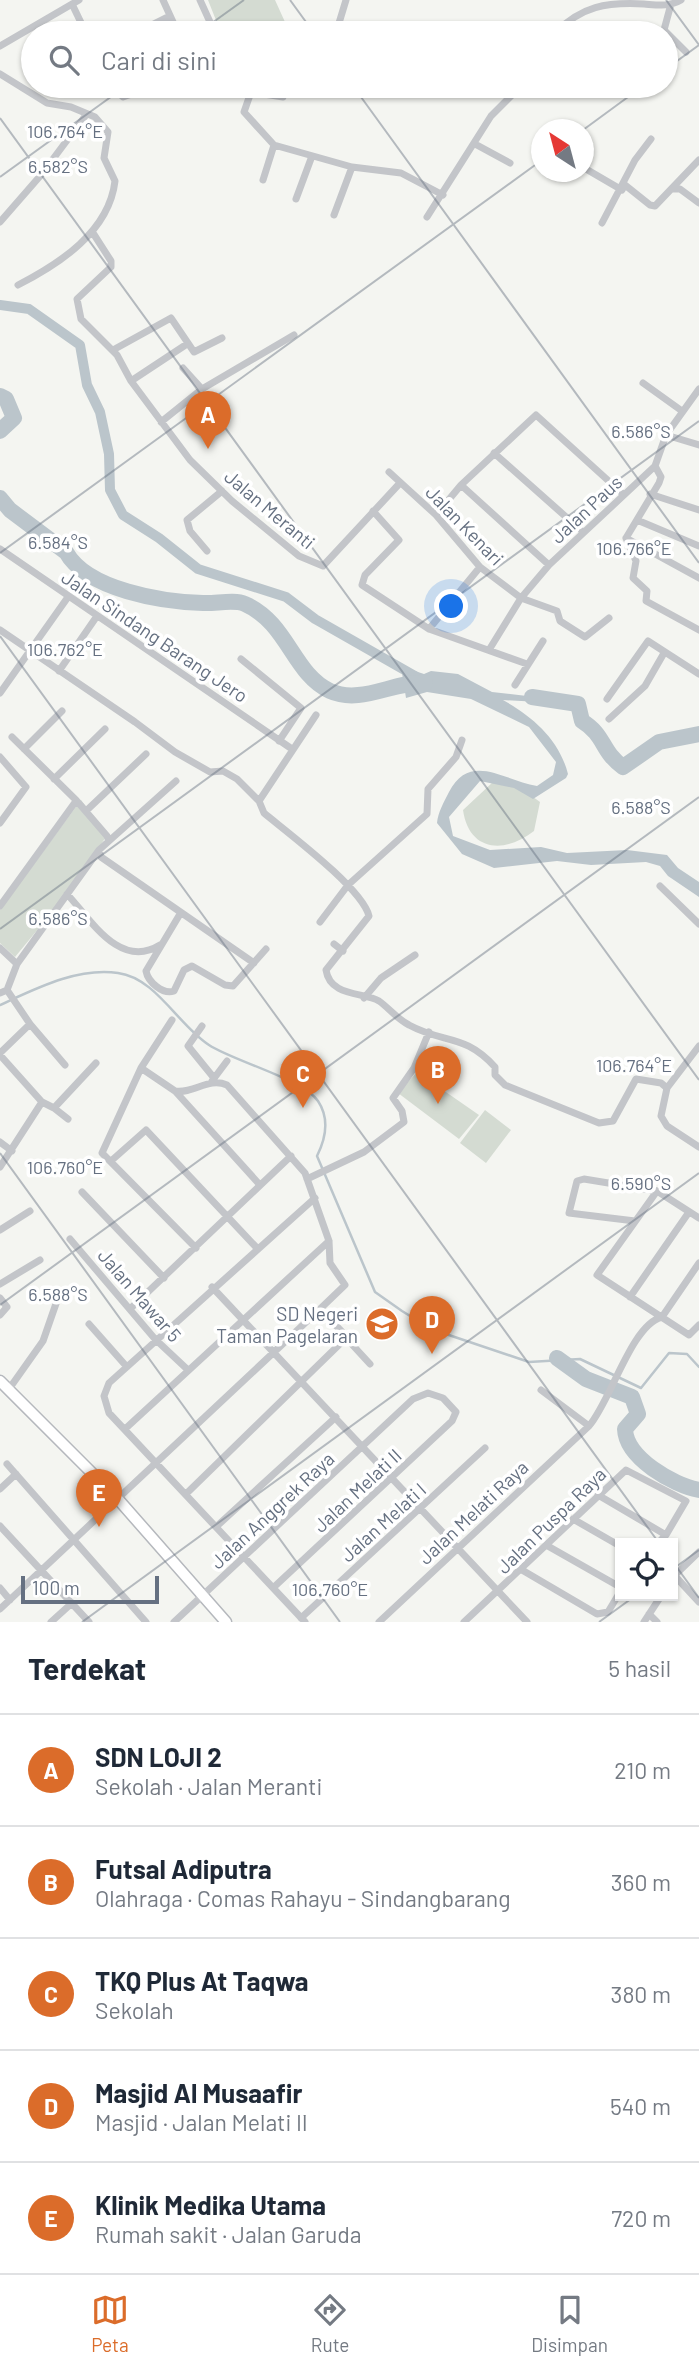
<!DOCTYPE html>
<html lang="id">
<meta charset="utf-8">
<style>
body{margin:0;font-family:Barlow,sans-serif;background:#f6f6f7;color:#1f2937}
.controls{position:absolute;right:21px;bottom:21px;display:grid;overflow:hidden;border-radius:0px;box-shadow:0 2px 5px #0004}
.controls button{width:63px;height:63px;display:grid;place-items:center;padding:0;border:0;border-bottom:2px solid #e0e1e3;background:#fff;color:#1f2937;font:35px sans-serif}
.compass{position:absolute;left:531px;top:119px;width:63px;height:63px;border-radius:50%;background:#fff;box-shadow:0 2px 5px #0004;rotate:324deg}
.scale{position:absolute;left:21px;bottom:18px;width:138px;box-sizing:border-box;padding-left:7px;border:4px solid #657081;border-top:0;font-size:19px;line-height:24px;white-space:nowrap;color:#657081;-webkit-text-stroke:5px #fff;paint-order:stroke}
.you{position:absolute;left:452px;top:607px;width:24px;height:24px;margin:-18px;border:5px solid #fff;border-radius:50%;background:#1a73e8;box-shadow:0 0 0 10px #1a73e833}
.badge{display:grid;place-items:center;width:46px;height:46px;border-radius:50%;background:#db6c2a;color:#fff;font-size:23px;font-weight:700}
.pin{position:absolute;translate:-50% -58px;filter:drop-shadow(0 2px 4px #0008)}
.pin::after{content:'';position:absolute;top:37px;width:24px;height:21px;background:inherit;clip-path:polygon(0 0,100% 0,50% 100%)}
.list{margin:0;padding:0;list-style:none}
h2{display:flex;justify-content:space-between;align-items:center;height:91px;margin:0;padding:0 28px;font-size:30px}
h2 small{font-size:23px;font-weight:400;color:#747a83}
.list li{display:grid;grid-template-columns:46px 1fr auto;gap:21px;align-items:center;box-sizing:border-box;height:112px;padding:0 28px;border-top:2px solid #e0e1e3}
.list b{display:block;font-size:26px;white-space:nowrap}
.list p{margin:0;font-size:23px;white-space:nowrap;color:#747a83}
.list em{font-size:23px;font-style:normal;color:#747a83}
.icon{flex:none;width:38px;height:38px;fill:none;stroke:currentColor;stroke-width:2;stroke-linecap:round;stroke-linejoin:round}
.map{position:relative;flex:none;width:699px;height:1622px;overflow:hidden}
.search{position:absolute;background:#fff;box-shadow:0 2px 5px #0004;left:21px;right:21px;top:21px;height:77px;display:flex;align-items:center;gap:18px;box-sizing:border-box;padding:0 24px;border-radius:38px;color:#747a83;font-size:26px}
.sheet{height:651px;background:#fff}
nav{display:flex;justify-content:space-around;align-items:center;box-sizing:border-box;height:98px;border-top:2px solid #e0e1e3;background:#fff;font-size:19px;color:#747a83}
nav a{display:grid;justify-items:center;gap:4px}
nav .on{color:#db6c2a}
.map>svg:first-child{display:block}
.green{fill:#d4dbd2}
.water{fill:#bbc5cb}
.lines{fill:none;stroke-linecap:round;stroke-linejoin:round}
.stream{stroke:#bbc5cb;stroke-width:2.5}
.canal{stroke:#bbc5cb;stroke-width:10}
.river{stroke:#bbc5cb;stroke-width:16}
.secondary-casing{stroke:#b5b8bd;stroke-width:13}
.street{stroke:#c3c5c9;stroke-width:7}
.secondary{stroke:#fff;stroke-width:10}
.ticks{fill:none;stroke:#657081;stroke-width:2;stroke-opacity:0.45}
.labels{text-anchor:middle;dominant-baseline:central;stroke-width:7;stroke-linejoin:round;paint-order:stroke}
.street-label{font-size:19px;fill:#657081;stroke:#fff}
.poi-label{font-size:19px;fill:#657081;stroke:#fff;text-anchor:end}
.ticks-label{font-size:18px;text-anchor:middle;fill:#657081;stroke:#fff;stroke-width:7;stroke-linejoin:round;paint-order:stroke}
</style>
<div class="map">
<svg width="699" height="1622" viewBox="0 0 699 1622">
<rect width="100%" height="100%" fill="#f4f5f1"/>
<path class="green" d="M 208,0 L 275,0 L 290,33 L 221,33 Z
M 493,782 L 518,786 L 540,802 L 534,831 C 505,854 469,852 463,810 Z
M 81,800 L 108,834 L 67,894 L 15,957 L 0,943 L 0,910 Z
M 417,1072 L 479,1115 L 459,1139 L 398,1093 Z
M 485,1110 L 511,1130 L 486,1163 L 460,1143 Z"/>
<path class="water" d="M 409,669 L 424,674 L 431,671 L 458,674 L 492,692 L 527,696 L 538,693 L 560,700 L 557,703 L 503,700 C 533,717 559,739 568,774 L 566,778 L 533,799 L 514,788 L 480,781 L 449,817 L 453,836 L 490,850 L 541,847 L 567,853 L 627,850 L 667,855 L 678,868 L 699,882 L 699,897 L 668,876 L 660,866 L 646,862 L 591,865 L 557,861 L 494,868 L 462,854 L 437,823 C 438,812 444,802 449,792 C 470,751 505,781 537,786 L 553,775 L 556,762 L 529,727 L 471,699 L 427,692 L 406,698 L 402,673 Z"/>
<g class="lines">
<path class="stream" d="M 0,1005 C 35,989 77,967 118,973 C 156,978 178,1025 209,1045 C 233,1061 303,1079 318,1101 C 330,1119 326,1138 317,1156 L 375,1292 L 402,1311 L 431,1329 L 529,1362 L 580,1359 L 641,1388 L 669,1353 L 687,1354 L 699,1367"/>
<path class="canal" d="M 0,305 L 29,309 L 80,345 L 87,385 L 100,412 L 109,454 L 110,490 L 123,515 L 159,538 L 198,569 L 286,597 L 315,619 L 415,676"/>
<path class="river" d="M 0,396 L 6,399 L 14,418 L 0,431
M 0,498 L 10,510 L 66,552 C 87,590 163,602 203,603 C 215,604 234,599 245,604 C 288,623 293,674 330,691 C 361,705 394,681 425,683
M 532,697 L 578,704 L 582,721 C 606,736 600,750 623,767 L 659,742 L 699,734
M 557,1358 L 586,1379 L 632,1397 L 638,1414 L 625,1429 C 626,1458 673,1485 699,1490"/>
<defs>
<path id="secondary" d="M 0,1381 L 117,1498 L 226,1622"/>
</defs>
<use href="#secondary" class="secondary-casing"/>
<path class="street" d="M 163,0 L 178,33
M 200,0 L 215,33
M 72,4 L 86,33
M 671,4 L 664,30 L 686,52
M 136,33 L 170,16
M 336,33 L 346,0
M 555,33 C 582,6 606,2 644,4 C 658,5 669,7 681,0
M 0,46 L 79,0
M 0,74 L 47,103 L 71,107 L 95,117 L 108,132 L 104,158 L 115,181 C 109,232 59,264 18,285
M 111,86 L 123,97 L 155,86
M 239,86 L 251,92 L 283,97
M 251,92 L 244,112 L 274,145 L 352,167 L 401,173 L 443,195
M 475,144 L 510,163
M 586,169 L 622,190
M 263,180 L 274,145
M 625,185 L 650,205 L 655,206 L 699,160
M 673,189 L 680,189 L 699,203
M 296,199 L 312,156
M 334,215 L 352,167
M 427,217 L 491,116 L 521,86
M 0,222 L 41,175 L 86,115
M 602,223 L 635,160 L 651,139
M 93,233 L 111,261 L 111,267 L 77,299 L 81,319 L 117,355 L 131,381 L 190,460 L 232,501 L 299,556 L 323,566 L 400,483
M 113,350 L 171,318 L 194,352 L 222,338
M 183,368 L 202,389
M 131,381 L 187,344
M 643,383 L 682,411
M 161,422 L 202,389 L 294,335
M 666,435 L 699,445
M 494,453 L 583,532
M 655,466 L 661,477 L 659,483 L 626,538 L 699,578
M 389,472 L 436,515 L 480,567 L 521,598 L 557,611 L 560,621 L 585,637 L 609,618
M 461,485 L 549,565
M 650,494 L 699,510
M 373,511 L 399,540 L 365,575 L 362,585 L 429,629 L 527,664
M 436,515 L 461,485 L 536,415 L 623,494
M 637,520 L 699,546
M 626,538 L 636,561 L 633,578 L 647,591 L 646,601 L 699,630
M 0,549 L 292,749
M 207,551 L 190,531 L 187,520 L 222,491
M 429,629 L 480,567
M 0,630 L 135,722 L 175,752 L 210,772 L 223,771 L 237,779 L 259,801 L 264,813 C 288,833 362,888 369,916 L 326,970 C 330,997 364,992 379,1001 C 389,1008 397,1019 409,1025 C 444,1044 464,1033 495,1067 L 495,1075 L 505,1085 L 599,1123 L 613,1121 L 636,1079 L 661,1083 L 667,1088
M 489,650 L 521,598 L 549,565 L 655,466 L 666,435 L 699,389
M 241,659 L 301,708 L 279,741
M 59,671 L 97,616
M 515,685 L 543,641
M 0,693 L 68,597
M 607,699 L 648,641 L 699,674
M 609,719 L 645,686 L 664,653
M 12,737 L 76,800 L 107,836 L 109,841 L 99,850 L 101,857 L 254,963
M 24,749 L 62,711
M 0,757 L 26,787 L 0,823
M 54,779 L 105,729
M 259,801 L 316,715
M 86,811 L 146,754
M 109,841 L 176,781
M 660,886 L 699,924
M 67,894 C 91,920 120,970 160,945
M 0,906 L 76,801
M 180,914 L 146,971 C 148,982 163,995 174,991 L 184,970 L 192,966 L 225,985 L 233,986 L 266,949
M 320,922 L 348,885 L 427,814 L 428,789 L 456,757 L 462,740
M 334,944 L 343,951
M 0,948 L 17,964
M 0,993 L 7,990 L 17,964 L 99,850
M 364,998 L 381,978 L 415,955
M 172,1020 L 141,1068 L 102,1153 L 196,1248
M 30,1024 L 65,1065
M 202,1026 L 188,1046 L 214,1078
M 699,1046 L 667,1088 L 661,1116 L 667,1126 L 699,1147
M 0,1053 L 30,1024 L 7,990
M 0,1055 L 42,1102 L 0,1167
M 141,1068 L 175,1091 L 260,1185
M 212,1081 L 227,1061
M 175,1091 C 194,1094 208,1077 227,1085 L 305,1173 L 329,1241 L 330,1263 L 345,1285 L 320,1309 L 347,1337 L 187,1493
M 42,1102 L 54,1108 L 96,1063
M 54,1108 L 68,1119
M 0,1142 L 12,1151
M 111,1161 L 146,1130 L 256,1247
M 307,1179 L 364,1152 L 404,1122 L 402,1111 L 393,1098 L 414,1068 L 429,1032
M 657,1191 L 597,1275 L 689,1335 L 699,1325
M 82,1192 L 164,1278
M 635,1221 L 569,1213 L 577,1181 L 584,1179 L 657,1191 L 699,1218
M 0,1230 L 30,1211
M 70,1239 L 155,1339 L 188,1370
M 0,1284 L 40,1260
M 212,1287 L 527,1622
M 630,1297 L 689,1212
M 0,1298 L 7,1307 L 0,1315
M 131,1308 L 291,1156
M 662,1317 L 699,1263
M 89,1324 L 127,1367
M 347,1339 L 370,1364
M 9,1389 L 43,1341 L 59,1295
M 541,1390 L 589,1426
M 125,1429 L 329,1241
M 7,1464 L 146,1622
M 0,1489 L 16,1474
M 598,1495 L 666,1535
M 573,1519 L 620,1546
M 0,1526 L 89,1622
M 217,1526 L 336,1417
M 546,1545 L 620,1587
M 522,1570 L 597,1614 L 608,1612 L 620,1592
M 674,1575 L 699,1602
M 673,1577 L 699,1552
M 0,1588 L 10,1600
M 0,1609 L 320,1309
M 649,1614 L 657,1622
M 301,1618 L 485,1448
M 51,1622 L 72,1603
M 174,1622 L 413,1399 L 428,1393 L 443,1398 L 456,1412 L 452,1421 L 274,1587
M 305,1622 L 109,1413 L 104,1396 L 109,1383 L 315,1198
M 379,1622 L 589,1426 C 611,1401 631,1325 662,1317
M 464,1622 L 626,1470 L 686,1501 L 666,1535 L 658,1543
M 644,1622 L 661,1596"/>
<use href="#secondary" class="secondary"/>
</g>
<path class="ticks" d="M 290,0 L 314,33M 666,0 L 699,45M 198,33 L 244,0M 666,69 L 699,45M 353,86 L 699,563M 0,118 L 699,1080M 583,130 L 643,86M 0,177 L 126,86M 0,553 L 542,160M 0,636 L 659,1543M 0,929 L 699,421M 0,1153 L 340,1622M 0,1305 L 699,797M 673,1562 L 699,1598M 673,1569 L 699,1550M 82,1622 L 699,1173M 599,1622 L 635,1596"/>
<defs>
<symbol id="school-disc" viewBox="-11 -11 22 22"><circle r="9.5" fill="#db6c2a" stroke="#fff"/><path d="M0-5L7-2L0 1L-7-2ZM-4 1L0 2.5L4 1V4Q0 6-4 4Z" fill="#fff"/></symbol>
</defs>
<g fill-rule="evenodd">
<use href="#school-disc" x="363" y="1305" width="38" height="38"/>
</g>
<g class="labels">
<g class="street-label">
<text transform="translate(270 509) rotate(40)">Jalan Meranti</text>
<text transform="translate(586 509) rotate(-43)">Jalan Paus</text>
<text transform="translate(465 525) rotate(46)">Jalan Kenari</text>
<text transform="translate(155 636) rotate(34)">Jalan Sindang Barang Jero</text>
<text transform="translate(140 1295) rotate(49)">Jalan Mawar 5</text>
<text transform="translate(357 1490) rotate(-43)">Jalan Melati II</text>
<text transform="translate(272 1510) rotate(-43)">Jalan Anggrek Raya</text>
<text transform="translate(473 1512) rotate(-43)">Jalan Melati Raya</text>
<text transform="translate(551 1520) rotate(-44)">Jalan Puspa Raya</text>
<text transform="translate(383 1522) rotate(-42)">Jalan Melati I</text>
</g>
<g class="poi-label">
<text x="358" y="1313">SD Negeri<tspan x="358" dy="22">Taman Pagelaran</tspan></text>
</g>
</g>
<g class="ticks-label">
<text x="65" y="138">106.764°E</text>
<text x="58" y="173">6.582°S</text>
<text x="641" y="438">6.586°S</text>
<text x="58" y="549">6.584°S</text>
<text x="634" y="555">106.766°E</text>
<text x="65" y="656">106.762°E</text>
<text x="641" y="814">6.588°S</text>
<text x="58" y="925">6.586°S</text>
<text x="634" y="1072">106.764°E</text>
<text x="65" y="1174">106.760°E</text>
<text x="641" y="1190">6.590°S</text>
<text x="58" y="1301">6.588°S</text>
<text x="330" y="1596">106.760°E</text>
</g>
</svg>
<div class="controls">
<button><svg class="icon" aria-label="locate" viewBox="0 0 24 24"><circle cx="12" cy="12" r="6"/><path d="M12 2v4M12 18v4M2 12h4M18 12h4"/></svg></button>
</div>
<svg class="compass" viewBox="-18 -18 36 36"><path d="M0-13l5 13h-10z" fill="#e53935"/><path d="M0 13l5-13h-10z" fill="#747a83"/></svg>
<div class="scale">100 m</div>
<div class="you"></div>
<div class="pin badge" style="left:208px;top:449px">A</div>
<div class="pin badge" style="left:438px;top:1104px">B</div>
<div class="pin badge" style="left:303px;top:1108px">C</div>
<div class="pin badge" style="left:432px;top:1354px">D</div>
<div class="pin badge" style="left:99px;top:1527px">E</div>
<div class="search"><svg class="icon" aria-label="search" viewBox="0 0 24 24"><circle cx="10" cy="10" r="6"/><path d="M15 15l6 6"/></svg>Cari di sini</div>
</div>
<section class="sheet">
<h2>Terdekat<small>5 hasil</small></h2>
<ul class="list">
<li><span class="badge">A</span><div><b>SDN LOJI 2</b><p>Sekolah · Jalan Meranti</p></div><em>210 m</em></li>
<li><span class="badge">B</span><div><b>Futsal Adiputra</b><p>Olahraga · Comas Rahayu - Sindangbarang</p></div><em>360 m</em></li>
<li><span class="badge">C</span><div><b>TKQ Plus At Taqwa</b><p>Sekolah</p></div><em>380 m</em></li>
<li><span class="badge">D</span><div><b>Masjid Al Musaafir</b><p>Masjid · Jalan Melati II</p></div><em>540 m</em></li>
<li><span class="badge">E</span><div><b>Klinik Medika Utama</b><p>Rumah sakit · Jalan Garuda</p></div><em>720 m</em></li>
</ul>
</section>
<nav>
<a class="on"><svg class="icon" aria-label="map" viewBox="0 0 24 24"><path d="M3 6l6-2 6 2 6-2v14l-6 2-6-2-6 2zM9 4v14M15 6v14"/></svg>Peta</a>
<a><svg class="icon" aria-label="directions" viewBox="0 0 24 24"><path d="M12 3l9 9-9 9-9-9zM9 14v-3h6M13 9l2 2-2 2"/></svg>Rute</a>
<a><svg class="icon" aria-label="saved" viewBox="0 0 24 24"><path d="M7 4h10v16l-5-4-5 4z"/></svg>Disimpan</a>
</nav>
